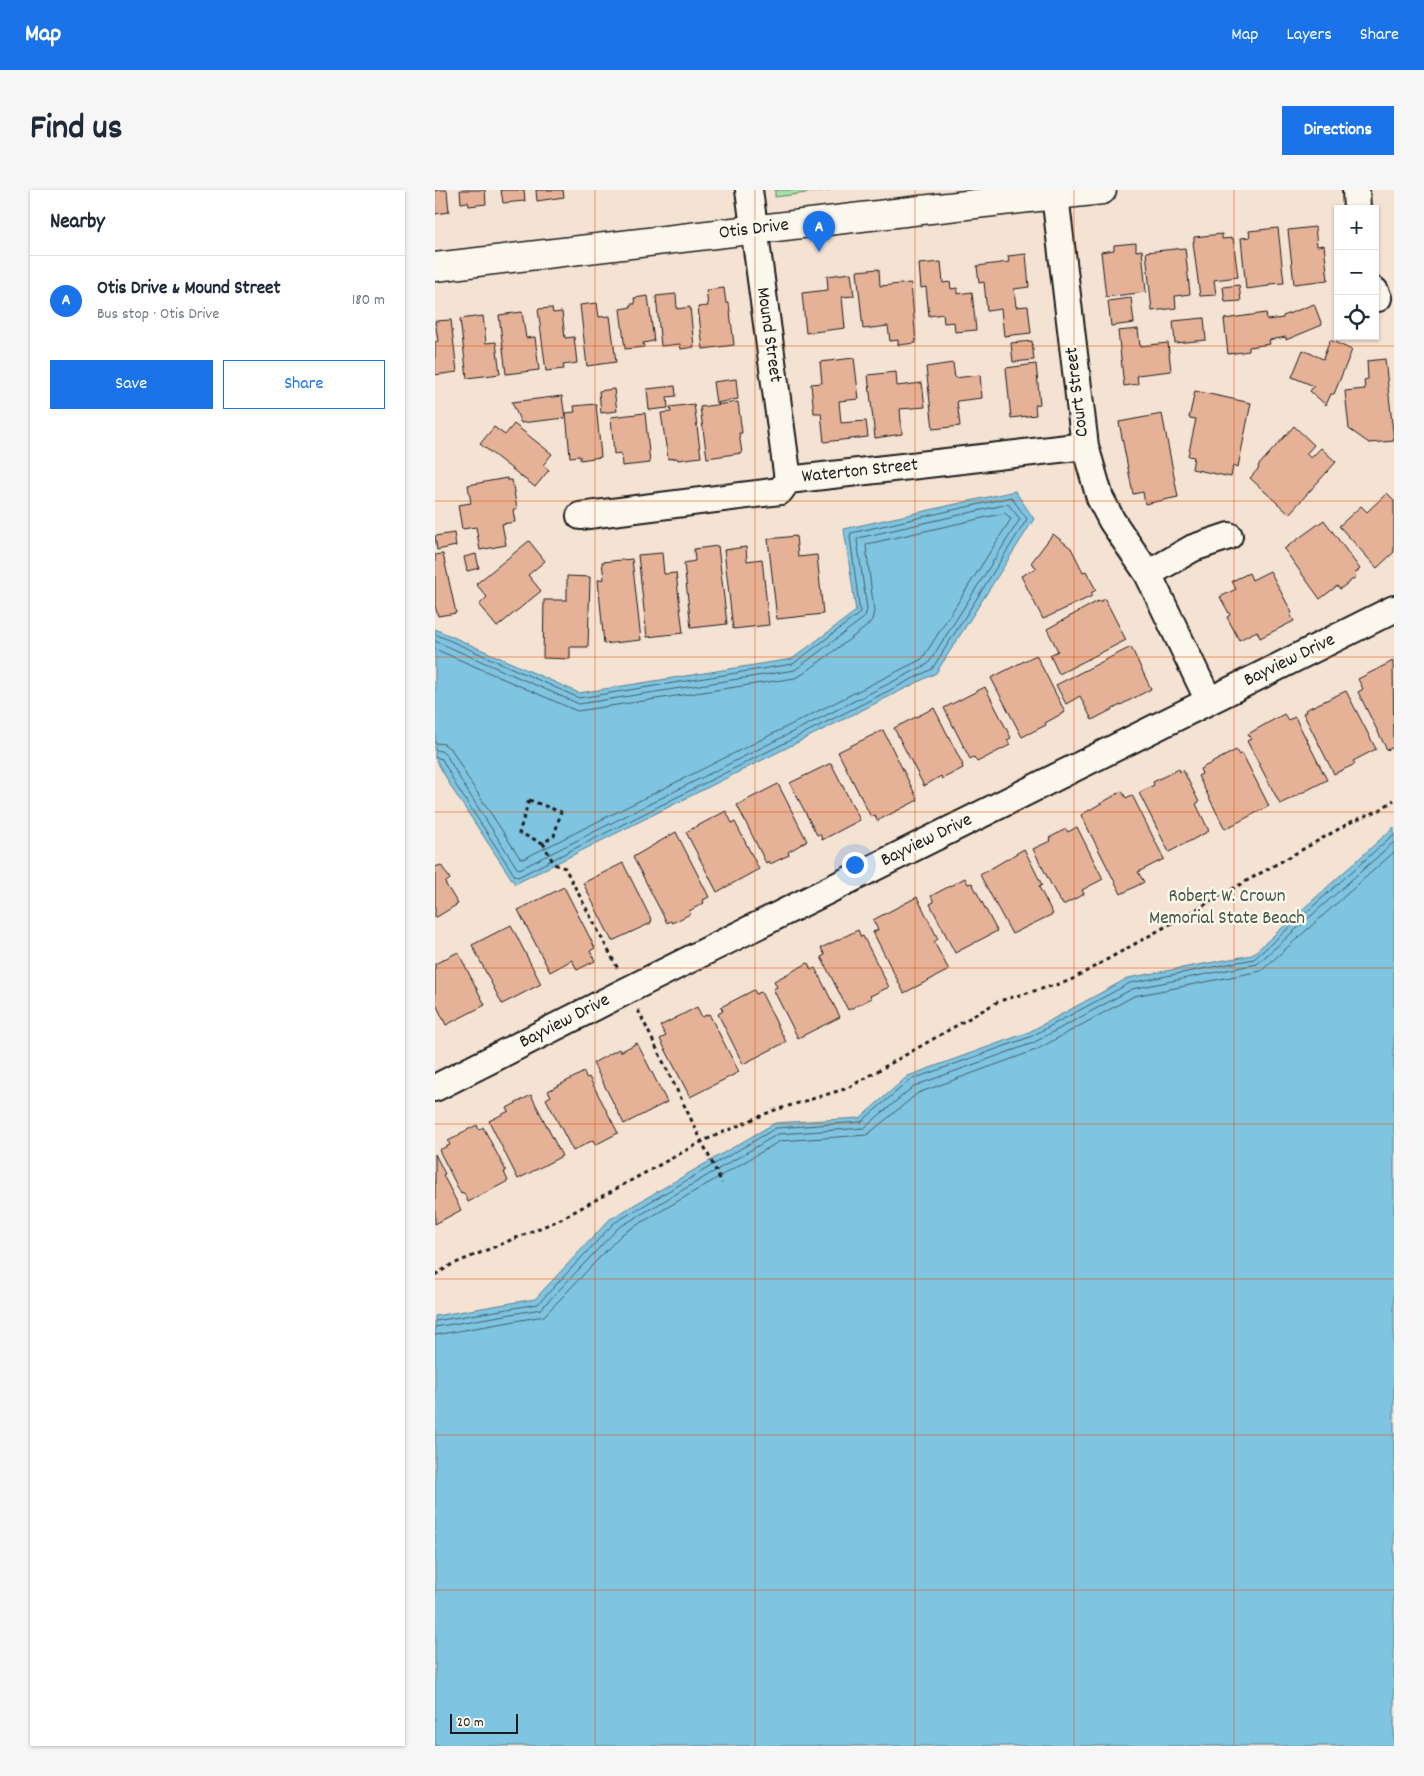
<!DOCTYPE html>
<meta charset="utf-8">
<style>
body{margin:0;font-family:Dekko,sans-serif;background:#f6f6f7;color:#1f2937}
.controls{position:absolute;right:15px;top:15px;display:grid;overflow:hidden;border-radius:0px;box-shadow:0 1px 4px #0004}
.controls button{width:45px;height:45px;display:grid;place-items:center;padding:0;border:0;border-bottom:1px solid #e0e1e3;background:#fff;color:#1f2937;font:25px sans-serif}
.scale{position:absolute;left:15px;bottom:12px;width:68px;box-sizing:border-box;padding-left:5px;border:2px solid #1c1c1c;border-top:0;font-size:14px;line-height:18px;white-space:nowrap;color:#1c1c1c;-webkit-text-stroke:4px #fbf7ec;paint-order:stroke}
.you{position:absolute;left:419px;top:674px;width:18px;height:18px;margin:-12px;border:4px solid #fff;border-radius:50%;background:#1a73e8;box-shadow:0 0 0 8px #1a73e833}
.badge{display:grid;place-items:center;width:32px;height:32px;border-radius:50%;background:#1a73e8;color:#fff;font-size:16px;font-weight:700}
.pin{position:absolute;translate:-50% -41px;filter:drop-shadow(0 1px 2px #0008)}
.pin::after{content:'';position:absolute;top:26px;width:18px;height:15px;background:inherit;clip-path:polygon(0 0,100% 0,50% 100%)}
.list{margin:0;padding:0;list-style:none}
h2{display:flex;justify-content:space-between;align-items:center;height:65px;margin:0;padding:0 20px;font-size:21px}
h2 small{font-size:16px;font-weight:400;color:#747a83}
.list li{display:grid;grid-template-columns:32px 1fr auto;gap:15px;align-items:center;box-sizing:border-box;height:90px;padding:0 20px;border-top:1px solid #e0e1e3}
.list b{display:block;font-size:19px;white-space:nowrap}
.list p{margin:0;font-size:16px;white-space:nowrap;color:#747a83}
.list em{font-size:16px;font-style:normal;color:#747a83}
.actions{display:flex;gap:10px;padding:15px 20px}
.actions a{flex:1;padding:11px 0;border:1px solid #1a73e8;border-radius:0px;text-align:center;font-size:18px;color:#1a73e8}
.actions .main{background:#1a73e8;color:#fff}
.icon{flex:none;width:28px;height:28px;fill:none;stroke:currentColor;stroke-width:2;stroke-linecap:round;stroke-linejoin:round}
.map{position:relative;flex:none;width:959px;height:1556px;overflow:hidden;border-radius:0px}
header{display:flex;align-items:center;gap:30px;box-sizing:border-box;height:70px;padding:0 25px;background:#1a73e8;color:#fff}
header strong{font-size:24px}
nav{display:flex;gap:28px;margin-inline-start:auto;font-size:18px}
.intro{display:flex;align-items:center;justify-content:space-between;box-sizing:border-box;height:120px;padding:0 30px}
h1{margin:0;font-size:35px}
.button{padding:12px 22px;border-radius:0px;background:#1a73e8;color:#fff;font-size:18px;font-weight:700}
main{display:flex;gap:30px;padding:0 30px}
aside{flex:1;background:#fff;border-radius:0px;box-shadow:0 1px 4px #0004}
.map>svg:first-child{display:block}
.green{fill:#a3e1a8;stroke:#607e62}
.water{fill:#7fc4e0;stroke:#578192}
.lines{fill:none;stroke-linecap:round;stroke-linejoin:round}
.shore{stroke:#445f6a;stroke-width:1}
.building{fill:#e5b298;stroke:#1c1c1c}
.street-casing{stroke:#1c1c1c;stroke-width:30}
.primary-casing{stroke:#1c1c1c;stroke-width:31}
.path{stroke:#1c1c1c;stroke-width:3;stroke-dasharray:4 4;stroke-linecap:butt}
.street{stroke:#fbf7ec;stroke-width:26}
.primary{stroke:#fbf7ec;stroke-width:28}
.grid{fill:none;stroke:#de560d;stroke-width:1;stroke-opacity:0.55}
.labels{text-anchor:middle;dominant-baseline:central;stroke-width:5;stroke-linejoin:round;paint-order:stroke}
.street-label{font-size:19px;fill:#1c1c1c;stroke:#fbf7ec}
.park-label{font-size:19px;fill:#445746;stroke:#fbf7ec}
</style>
<header>
<strong>Map</strong>
<nav><a>Map</a><a>Layers</a><a>Share</a></nav>
</header>
<div class="intro"><h1>Find us</h1><a class="button">Directions</a></div>
<main>
<aside>
<h2>Nearby<small></small></h2>
<ul class="list">
<li><span class="badge">A</span><div><b>Otis Drive &amp; Mound Street</b><p>Bus stop · Otis Drive</p></div><em>180 m</em></li>
</ul>
<div class="actions"><a class="main">Save</a><a>Share</a></div>
</aside>
<div class="map">
<svg width="959" height="1556" viewBox="0 0 959 1556">
<rect width="100%" height="100%" fill="#f4e2d3"/>
<filter id="ink" filterUnits="userSpaceOnUse"><feTurbulence type="fractalNoise" baseFrequency=".02" numOctaves="2"/><feDisplacementMap in="SourceGraphic" scale="10" xChannelSelector="R" yChannelSelector="G"/><feConvolveMatrix kernelMatrix="1 2 1 2 8 2 1 2 1" color-interpolation-filters="sRGB"/></filter>
<g filter="url(#ink)">
<path class="green" d="M 340,0 L 395,0 L 340,7 Z"/>
<path class="water" d="M 580,301 L 599,329 L 501,483 L 80,694 L 18,600 L 0,568 L 0,439 L 144,503 L 357,469 L 421,421 L 409,339 Z
M 959,637 L 959,1556 L 0,1556 L 0,1126 L 100,1109 L 175,1029 L 340,933 L 425,928 L 473,886 L 594,842 L 693,788 L 817,765 Z"/>
<g class="lines">
<path class="shore" d="M 0,444 L 144,508 L 358,474 L 425,423 L 415,346 L 416,343 L 576,307 L 592,329 L 497,479 L 83,687 L 80,686 L 22,597 L 7,569 L 0,567
M 0,451 L 144,514 L 360,480 L 430,427 L 432,419 L 422,350 L 423,348 L 573,314 L 585,329 L 493,474 L 85,679 L 82,678 L 28,594 L 12,566 L 6,561 L 0,560
M 0,459 L 142,521 L 360,488 L 368,484 L 431,437 L 437,430 L 439,421 L 431,356 L 432,354 L 570,323 L 576,329 L 487,469 L 88,669 L 85,668 L 34,590 L 17,560 L 9,554 L 0,553
M 0,1131 L 103,1114 L 179,1033 L 341,938 L 426,932 L 475,890 L 595,847 L 695,793 L 819,769 L 959,644
M 0,1137 L 106,1119 L 183,1038 L 343,944 L 429,938 L 479,896 L 598,853 L 697,799 L 822,774 L 959,652
M 0,1145 L 109,1126 L 187,1044 L 345,951 L 432,945 L 483,903 L 601,860 L 699,806 L 826,781 L 959,662"/>
</g>
<path class="building" d="M 0,0 L 12,0 L 14,22 L 0,24 Z
M 25,0 L 50,0 L 51,14 L 34,16 L 33,12 L 26,13 Z
M 66,0 L 89,0 L 90,11 L 68,13 Z
M 101,0 L 128,0 L 129,7 L 102,11 Z
M 880,37 L 882,56 L 889,55 L 893,90 L 859,94 L 853,40 Z
M 843,38 L 849,93 L 834,94 L 834,96 L 811,99 L 806,48 L 815,47 L 814,41 Z
M 787,44 L 787,49 L 798,48 L 803,87 L 779,90 L 781,105 L 765,106 L 758,52 L 759,52 L 759,47 Z
M 701,53 L 701,61 L 707,60 L 711,102 L 671,107 L 666,62 L 679,60 L 679,55 Z
M 750,58 L 755,104 L 740,106 L 741,118 L 717,121 L 711,62 Z
M 591,64 L 594,97 L 579,99 L 581,117 L 593,116 L 596,143 L 569,146 L 566,119 L 552,121 L 549,92 L 544,93 L 542,76 L 574,72 L 573,66 Z
M 506,72 L 508,93 L 515,92 L 516,99 L 522,98 L 522,104 L 537,102 L 541,140 L 520,142 L 519,132 L 509,133 L 508,124 L 494,126 L 491,97 L 486,98 L 484,74 Z
M 444,79 L 445,96 L 476,93 L 481,153 L 463,155 L 463,150 L 455,151 L 453,136 L 428,139 L 422,81 Z
M 416,83 L 419,106 L 407,107 L 410,138 L 371,143 L 367,103 L 393,100 L 392,86 Z
M 804,95 L 806,111 L 790,112 L 788,97 Z
M 289,98 L 291,113 L 294,113 L 299,155 L 268,159 L 263,117 L 273,116 L 271,100 Z
M 241,104 L 242,119 L 255,117 L 259,157 L 246,159 L 245,154 L 226,156 L 221,106 Z
M 213,106 L 219,151 L 208,153 L 209,157 L 190,159 L 185,119 L 196,117 L 196,114 L 200,114 L 199,108 Z
M 696,108 L 699,133 L 676,136 L 673,111 Z
M 162,113 L 164,127 L 175,126 L 181,172 L 152,176 L 145,115 Z
M 879,114 L 887,135 L 851,150 L 851,147 L 834,150 L 835,154 L 814,157 L 814,161 L 793,164 L 789,129 L 831,123 L 832,130 L 848,128 L 848,126 Z
M 117,118 L 118,123 L 127,122 L 130,148 L 139,147 L 142,173 L 128,175 L 129,179 L 111,181 L 103,119 Z
M 87,122 L 91,148 L 100,147 L 104,180 L 71,184 L 64,125 Z
M 48,126 L 51,153 L 61,152 L 65,184 L 32,188 L 25,129 Z
M 769,128 L 771,150 L 740,153 L 738,131 Z
M 16,130 L 22,182 L 0,185 L 0,152 L 3,151 L 0,131 Z
M 703,139 L 705,156 L 733,153 L 736,181 L 702,185 L 703,194 L 689,196 L 683,141 Z
M 895,150 L 917,160 L 899,204 L 896,204 L 891,215 L 875,201 L 879,196 L 857,187 L 868,160 L 888,169 Z
M 597,151 L 599,170 L 578,172 L 576,153 Z
M 419,168 L 424,209 L 404,211 L 406,233 L 431,231 L 433,247 L 389,252 L 386,223 L 379,223 L 376,194 L 387,193 L 385,172 Z
M 950,169 L 959,251 L 934,253 L 914,239 L 910,201 L 930,199 L 929,190 L 933,189 L 932,171 Z
M 518,173 L 520,188 L 545,185 L 547,208 L 522,211 L 525,236 L 498,239 L 491,177 Z
M 601,174 L 605,214 L 600,215 L 601,225 L 576,228 L 571,178 Z
M 461,182 L 462,196 L 487,193 L 490,217 L 465,219 L 467,244 L 440,248 L 433,185 Z
M 301,189 L 303,209 L 281,213 L 278,192 Z
M 240,196 L 241,206 L 232,207 L 233,218 L 214,220 L 212,199 Z
M 179,199 L 182,221 L 166,223 L 164,201 Z
M 760,201 L 816,213 L 803,277 L 798,276 L 796,287 L 757,279 L 759,267 L 753,266 L 761,229 L 754,228 Z
M 127,206 L 130,228 L 86,233 L 77,212 Z
M 303,212 L 307,243 L 304,243 L 307,263 L 272,268 L 265,217 Z
M 161,214 L 166,267 L 145,270 L 145,266 L 135,267 L 131,223 L 140,222 L 139,216 Z
M 259,214 L 266,267 L 243,270 L 242,268 L 233,269 L 226,223 L 236,222 L 235,217 Z
M 210,223 L 215,273 L 187,276 L 186,263 L 179,264 L 176,227 Z
M 727,224 L 743,307 L 710,314 L 708,302 L 698,304 L 684,232 Z
M 79,234 L 117,264 L 108,275 L 114,280 L 100,297 L 45,254 L 59,237 L 70,245 Z
M 859,236 L 879,255 L 871,264 L 876,268 L 886,258 L 901,272 L 854,324 L 815,288 L 824,278 L 823,276 Z
M 72,288 L 72,290 L 77,290 L 82,319 L 78,320 L 80,332 L 67,334 L 71,355 L 45,360 L 41,337 L 27,339 L 23,315 L 36,313 L 33,295 Z
M 952,303 L 959,310 L 959,362 L 942,378 L 904,336 L 926,316 L 932,322 Z
M 889,330 L 925,379 L 919,384 L 921,387 L 905,399 L 902,396 L 885,409 L 849,359 Z
M 19,343 L 21,356 L 2,360 L 0,346 Z
M 618,344 L 636,358 L 648,382 L 651,381 L 661,400 L 656,403 L 657,406 L 608,429 L 586,386 L 602,378 L 596,373 Z
M 361,346 L 363,367 L 382,365 L 388,424 L 342,429 L 333,349 Z
M 94,351 L 110,371 L 93,385 L 106,401 L 62,437 L 44,415 L 52,407 L 41,394 Z
M 283,356 L 292,434 L 256,438 L 249,373 L 260,371 L 259,359 Z
M 311,357 L 312,371 L 327,369 L 334,435 L 298,439 L 289,360 Z
M 227,363 L 229,384 L 241,383 L 248,443 L 212,447 L 203,365 Z
M 8,364 L 21,423 L 3,426 L 0,416 L 0,365 Z
M 41,364 L 44,378 L 32,381 L 29,367 Z
M 197,369 L 206,450 L 169,454 L 163,390 L 169,389 L 167,372 Z
M 835,381 L 857,423 L 855,424 L 859,431 L 825,448 L 822,441 L 804,450 L 792,427 L 795,425 L 785,407 L 801,399 L 797,391 L 814,383 L 817,390 Z
M 132,386 L 155,387 L 153,457 L 135,457 L 135,469 L 108,468 L 109,410 L 132,410 Z
M 670,409 L 691,450 L 624,484 L 615,465 L 623,461 L 612,439 L 663,411 L 664,412 Z
M 696,457 L 716,499 L 657,530 L 645,506 L 631,514 L 621,495 Z
M 601,465 L 630,522 L 610,533 L 611,535 L 587,547 L 556,488 Z
M 958,471 L 959,557 L 952,560 L 923,502 L 928,499 L 923,489 Z
M 550,497 L 576,548 L 572,550 L 575,555 L 542,572 L 539,567 L 535,569 L 509,518 Z
M 911,501 L 941,559 L 918,571 L 920,574 L 899,584 L 868,523 L 871,522 L 870,520 Z
M 499,518 L 528,575 L 527,575 L 528,578 L 507,589 L 506,586 L 489,596 L 459,538 Z
M 849,524 L 853,530 L 860,527 L 892,590 L 845,614 L 812,551 L 816,549 L 813,544 Z
M 448,540 L 483,610 L 442,631 L 440,625 L 436,627 L 403,562 Z
M 801,560 L 804,565 L 807,563 L 834,616 L 790,639 L 763,586 L 767,584 L 765,579 Z
M 396,573 L 425,630 L 387,650 L 385,644 L 382,645 L 355,593 Z
M 744,579 L 745,582 L 748,580 L 764,612 L 761,614 L 774,641 L 734,662 L 704,603 L 719,595 L 718,592 Z
M 343,594 L 372,651 L 353,662 L 354,665 L 335,674 L 334,671 L 331,673 L 302,615 Z
M 687,601 L 691,608 L 697,605 L 729,669 L 703,682 L 709,692 L 686,704 L 646,625 Z
M 291,621 L 297,633 L 300,632 L 324,679 L 282,702 L 251,642 Z
M 642,637 L 668,689 L 647,700 L 649,704 L 628,715 L 626,711 L 625,712 L 598,659 L 615,651 L 614,648 L 631,639 L 633,642 Z
M 241,642 L 274,707 L 268,710 L 269,713 L 254,721 L 255,724 L 237,733 L 236,731 L 232,733 L 198,667 Z
M 589,659 L 607,695 L 604,697 L 618,724 L 577,744 L 545,685 Z
M 188,673 L 217,731 L 215,732 L 216,733 L 177,751 L 148,693 Z
M 6,675 L 15,689 L 10,693 L 23,714 L 0,728 L 0,677 Z
M 530,688 L 533,694 L 537,693 L 562,741 L 520,763 L 495,714 L 499,712 L 496,706 Z
M 129,697 L 160,758 L 155,761 L 160,771 L 142,780 L 137,770 L 115,782 L 83,720 Z
M 482,707 L 503,749 L 499,752 L 514,780 L 469,803 L 438,742 L 443,740 L 438,730 Z
M 76,735 L 106,794 L 67,814 L 37,755 Z
M 423,740 L 426,747 L 428,746 L 454,797 L 435,806 L 437,808 L 413,820 L 386,767 L 390,765 L 386,758 Z
M 23,762 L 50,815 L 11,835 L 0,812 L 0,774 Z
M 373,773 L 376,780 L 380,778 L 405,827 L 363,848 L 338,799 L 342,797 L 339,791 Z
M 319,800 L 321,804 L 326,802 L 351,852 L 308,874 L 283,824 L 288,821 L 286,817 Z
M 262,817 L 267,827 L 274,824 L 304,882 L 255,907 L 225,849 L 231,846 L 225,836 Z
M 202,853 L 232,912 L 189,934 L 158,873 L 184,859 L 185,862 Z
M 149,882 L 151,888 L 154,887 L 183,943 L 160,955 L 158,950 L 138,961 L 111,909 L 116,906 L 113,901 Z
M 96,905 L 127,966 L 83,989 L 54,931 L 74,921 L 72,918 Z
M 42,935 L 44,940 L 48,937 L 71,981 L 69,982 L 73,991 L 33,1012 L 29,1003 L 26,1004 L 4,960 L 15,955 L 13,951 L 25,945 L 24,944 Z
M 0,964 L 10,984 L 8,985 L 26,1020 L 0,1034 Z"/>
<g class="lines">
<defs>
<path id="street" d="M 314,0 L 353,290
M 921,0 L 922,19
M 620,5 L 650,256 L 665,308 L 677,331 L 713,384 L 774,511
M 940,101 L 943,108
M 145,326 L 345,301 L 353,290 L 650,256
M 713,384 L 758,358 L 794,346
M 0,898 L 193,800 L 959,419"/>
<path id="primary" d="M 0,77 L 486,20 L 667,0"/>
</defs>
<use href="#street" class="street-casing"/>
<use href="#primary" class="primary-casing"/>
<path class="path" d="M 94,610 L 126,622 L 119,646 L 108,653 L 84,643 Z
M 108,653 L 119,674 L 130,678 L 183,779
M 203,820 L 287,993
M 0,1085 L 16,1075 L 124,1030 L 268,951 L 337,921 L 413,898 L 564,811 L 634,791 L 918,631 L 945,620 L 959,610"/>
<use href="#street" class="street"/>
<use href="#primary" class="primary"/>
</g>
</g>
<path class="grid" d="M 160,0 L 160,1556M 320,0 L 320,1556M 480,0 L 480,1556M 639,0 L 639,1556M 799,0 L 799,1556M 0,156 L 959,156M 0,311 L 959,311M 0,467 L 959,467M 0,622 L 959,622M 0,778 L 959,778M 0,934 L 959,934M 0,1089 L 959,1089M 0,1245 L 959,1245M 0,1400 L 959,1400"/>
<g class="labels">
<g class="street-label">
<text transform="translate(319 40) rotate(-7)">Otis Drive</text>
<text transform="translate(333 145) rotate(82)">Mound Street</text>
<text transform="translate(643 202) rotate(-97)">Court Street</text>
<text transform="translate(425 282) rotate(-6)">Waterton Street</text>
<text transform="translate(855 471) rotate(-26)">Bayview Drive</text>
<text transform="translate(492 651) rotate(-26)">Bayview Drive</text>
<text transform="translate(130 832) rotate(-27)">Bayview Drive</text>
</g>
<g class="park-label">
<text x="792" y="707">Robert W. Crown<tspan x="792" dy="22">Memorial State Beach</tspan></text>
</g>
</g>
</svg>
<div class="controls">
<button>+</button>
<button>−</button>
<button><svg class="icon" aria-label="locate" viewBox="0 0 24 24"><circle cx="12" cy="12" r="6"/><path d="M12 2v4M12 18v4M2 12h4M18 12h4"/></svg></button>
</div>
<div class="scale">20 m</div>
<div class="you"></div>
<div class="pin badge" style="left:384px;top:62px">A</div>
</div>
</main>
